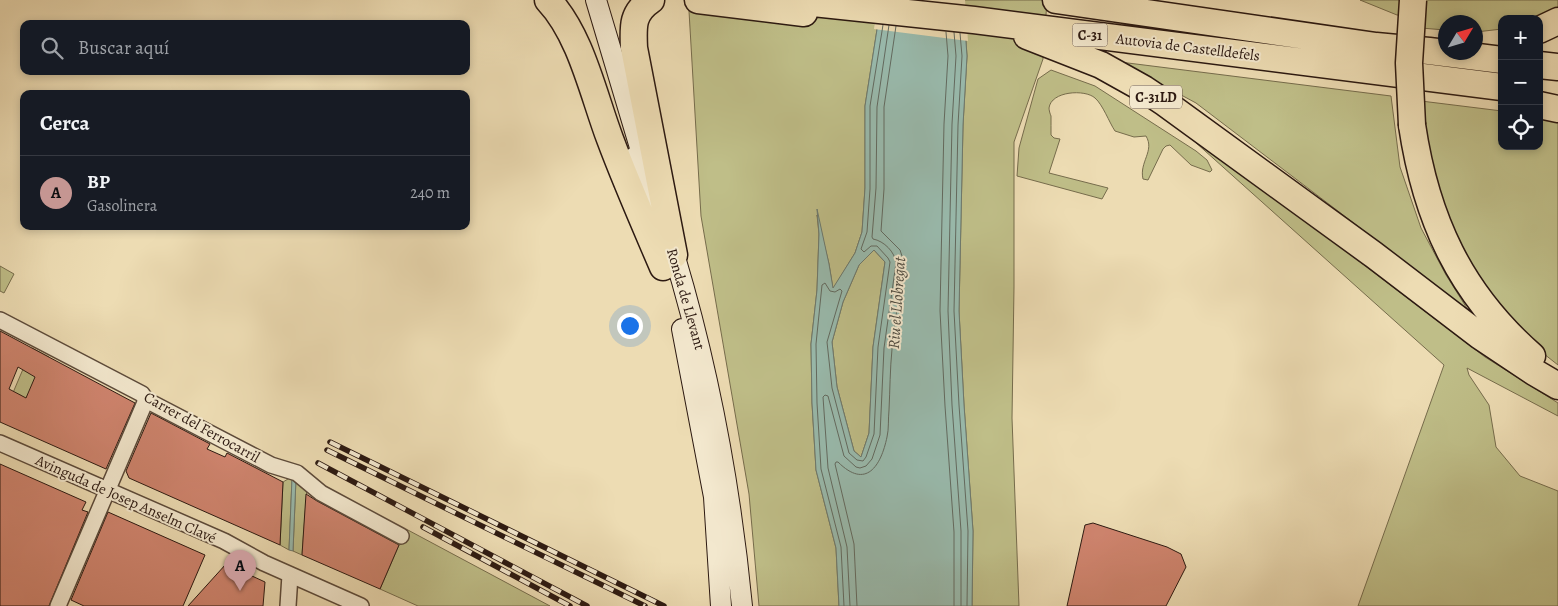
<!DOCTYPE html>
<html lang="es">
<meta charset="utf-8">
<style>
body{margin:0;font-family:Alegreya,serif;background:#242831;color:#f1f3f6}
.controls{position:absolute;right:15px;top:15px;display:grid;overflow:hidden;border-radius:10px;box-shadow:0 2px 8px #0003}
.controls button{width:45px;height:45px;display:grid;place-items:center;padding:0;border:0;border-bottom:1px solid #363941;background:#171b24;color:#f1f3f6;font:25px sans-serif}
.compass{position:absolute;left:1438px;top:15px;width:45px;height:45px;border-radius:50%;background:#171b24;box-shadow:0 2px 8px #0003;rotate:52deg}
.you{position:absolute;left:629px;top:325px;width:18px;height:18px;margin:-12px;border:4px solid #fff;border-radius:50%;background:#1a73e8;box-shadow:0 0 0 8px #1a73e833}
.badge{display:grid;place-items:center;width:32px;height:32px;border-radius:50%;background:#c59692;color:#111;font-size:16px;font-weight:700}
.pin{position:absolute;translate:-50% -41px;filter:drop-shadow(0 1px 2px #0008)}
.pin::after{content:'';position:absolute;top:26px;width:18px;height:15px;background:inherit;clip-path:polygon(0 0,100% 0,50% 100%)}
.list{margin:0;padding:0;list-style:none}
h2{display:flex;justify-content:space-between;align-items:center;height:65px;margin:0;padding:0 20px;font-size:21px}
h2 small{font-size:16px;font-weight:400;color:#9ea1a6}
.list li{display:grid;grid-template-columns:32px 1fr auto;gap:15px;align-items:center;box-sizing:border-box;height:75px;padding:0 20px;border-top:1px solid #363941}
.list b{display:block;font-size:19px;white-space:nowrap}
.list p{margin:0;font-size:16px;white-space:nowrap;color:#9ea1a6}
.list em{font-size:16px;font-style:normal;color:#9ea1a6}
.icon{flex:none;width:28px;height:28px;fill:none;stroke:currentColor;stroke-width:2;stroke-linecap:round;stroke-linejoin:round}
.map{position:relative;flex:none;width:1558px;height:606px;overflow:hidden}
.search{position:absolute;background:#171b24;box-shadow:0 2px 8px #0003;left:20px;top:20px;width:450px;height:55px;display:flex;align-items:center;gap:12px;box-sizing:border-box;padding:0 18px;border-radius:10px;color:#9ea1a6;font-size:19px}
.panel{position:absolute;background:#171b24;box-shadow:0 2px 8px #0003;left:20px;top:90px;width:450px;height:140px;border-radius:10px}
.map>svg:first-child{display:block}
.green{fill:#bfbe88;stroke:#766c4c}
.water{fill:#99bbae;stroke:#6d7a6f;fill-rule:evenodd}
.pier{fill:#eddcb3}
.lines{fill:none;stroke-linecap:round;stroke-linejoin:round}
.shore{stroke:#626a60;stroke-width:1}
.building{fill:#cf846e;stroke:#2c1911;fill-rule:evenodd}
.street-casing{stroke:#5c4a3a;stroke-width:18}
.secondary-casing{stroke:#2c1911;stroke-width:22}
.highway-casing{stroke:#2c1911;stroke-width:29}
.street{stroke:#f3e8ce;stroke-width:15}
.secondary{stroke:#f3e8ce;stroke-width:20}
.highway{stroke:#eddcb3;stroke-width:26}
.rail-casing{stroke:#2c1911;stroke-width:5.5}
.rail{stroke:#f3e8ce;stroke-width:4;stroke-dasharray:11;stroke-linecap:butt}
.highway-bridge-casing{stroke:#2c1911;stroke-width:29;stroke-linecap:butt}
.highway-bridge{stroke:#eddcb3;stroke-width:26}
.labels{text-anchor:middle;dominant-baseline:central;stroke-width:4;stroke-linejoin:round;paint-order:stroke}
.shield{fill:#f3e8ce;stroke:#68574a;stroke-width:1}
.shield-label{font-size:14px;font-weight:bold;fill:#2c1911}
.street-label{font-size:15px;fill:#2c1911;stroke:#f3e8ce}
.water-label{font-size:16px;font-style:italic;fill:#4d4a40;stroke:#f3e8ce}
</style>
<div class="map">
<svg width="1558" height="606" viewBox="0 0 1558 606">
<rect width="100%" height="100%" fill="#eddcb3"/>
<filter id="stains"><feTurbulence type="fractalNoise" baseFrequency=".004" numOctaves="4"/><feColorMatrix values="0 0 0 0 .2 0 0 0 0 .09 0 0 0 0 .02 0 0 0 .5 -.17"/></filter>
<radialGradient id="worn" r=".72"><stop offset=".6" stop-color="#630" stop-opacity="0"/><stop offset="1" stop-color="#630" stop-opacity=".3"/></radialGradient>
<path class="green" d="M 694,0 L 881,4 L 865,106 L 865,188 L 862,232 L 855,253 L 833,289 L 829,264 L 817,215 L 819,234 L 817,290 L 811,344 L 812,403 L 816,470 L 836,548 L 839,606 L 759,606 L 749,494 L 701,216 L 689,11 Z
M 963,0 L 1047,0 L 1043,59 L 1014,142 L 1014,287 L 1012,418 L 1019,606 L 972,606 L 973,531 L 964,405 L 959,311 L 963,125 L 967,56 Z
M 1360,0 L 1558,0 L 1558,10 L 1538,19 L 1502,19 L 1502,29 L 1476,32 L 1476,22 L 1446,22 L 1445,30 L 1421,28 L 1422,15 L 1397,15 Z
M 1120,62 L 1391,96 L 1400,167 L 1421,228 L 1446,275 L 1468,310 L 1196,103 Z
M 1051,70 L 1095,86 L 1196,151 L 1207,160 L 1212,170 L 1210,172 L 1191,165 L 1170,145 L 1166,146 L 1163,149 L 1148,180 L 1143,179 C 1139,162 1155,151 1146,136 L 1134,137 L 1115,131 C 1109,122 1103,105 1095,98 C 1085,89 1051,91 1049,108 C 1049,110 1050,114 1051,116 C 1051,122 1051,129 1051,135 L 1054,138 L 1060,139 L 1049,173 L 1108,188 L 1102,199 L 1017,176 L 1019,148 L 1038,79 Z
M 1421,101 L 1502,111 L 1502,146 L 1539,146 L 1539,116 L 1558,120 L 1558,365 L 1539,350 L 1500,309 L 1460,250 L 1438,198 Z
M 1185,133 L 1280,201 L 1485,357 L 1558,403 L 1558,416 L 1467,368 L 1469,375 L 1489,405 L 1496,447 L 1520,476 L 1558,491 L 1558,606 L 1358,606 L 1444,365 Z
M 874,250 L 885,262 L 873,347 L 869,433 L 861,457 L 854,451 L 837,387 L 832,342 L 843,302 L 859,265 Z
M 0,266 L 14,274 L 4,293 L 0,291 Z
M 32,348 L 49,357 L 26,399 L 20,395 L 12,395 Z
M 293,476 L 307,488 L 302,555 L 293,551 L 296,479 L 292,479 L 289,550 L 280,545 L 283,482 Z
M 406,529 L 550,606 L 418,606 L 380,589 Z"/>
<path class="water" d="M 963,0 L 967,56 L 963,125 L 959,311 L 964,405 L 973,531 L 972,606 L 839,606 L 836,548 L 816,470 L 812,403 L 811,344 L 817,290 L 819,234 L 817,209 L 829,264 L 833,288 L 855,253 L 862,232 L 865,188 L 865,106 L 881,4 ZM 874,250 L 885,262 L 873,347 L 869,433 L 861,457 L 854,451 L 837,387 L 832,342 L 843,302 L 859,265 Z
M 292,478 L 296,478 L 293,551 L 289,550 Z"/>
<path class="pier" d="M 878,0 L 965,0 L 968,41 L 874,29 Z"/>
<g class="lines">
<path class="shore" d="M 946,32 L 948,56 L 944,124 L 940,311 L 945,406 L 954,532 L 954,606
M 954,32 L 956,56 L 952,124 L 948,311 L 952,405 L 961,531 L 961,606
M 960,33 L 962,56 L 958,125 L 954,311 L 959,405 L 968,531 L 967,606
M 844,606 L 841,547 L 821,469 L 817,403 L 816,344 L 822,285 L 825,283 L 830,291 L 835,292 L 840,289 L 842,291 L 827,342 L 832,388 L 849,453 L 857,460 L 863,461 L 866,457 L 874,434 L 878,347 L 890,262 L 888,258 L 877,246 L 871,246 L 864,252 L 861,249 L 867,232 L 870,189 L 870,106 L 883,25
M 850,606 L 847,547 L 828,468 L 823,397 L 825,395 L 828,396 L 844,456 L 856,467 L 860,468 L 866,466 L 872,459 L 880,435 L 884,348 L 896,263 C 895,252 884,241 873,239 L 872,237 L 876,188 L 877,107 L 889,25
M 857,606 L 854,544 L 835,464 L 836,462 L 838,462 C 866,490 881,466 887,437 C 889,429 888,419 889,410 C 890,390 890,369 892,349 C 894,320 901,291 904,262 L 900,250 L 881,231 L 884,189 L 884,107 L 896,26"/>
</g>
<path class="building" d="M 0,331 L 135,403 L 106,469 L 0,422 ZM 18,367 L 35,377 L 26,398 L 9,389 Z
M 151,413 L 210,444 L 207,449 L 225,457 L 227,453 L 283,482 L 280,545 L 129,478 L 126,471 Z
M 0,464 L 86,502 L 82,510 L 88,512 L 49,606 L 0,606 Z
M 306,494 L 317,501 L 399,545 L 380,589 L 302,555 Z
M 108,512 L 205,555 L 183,606 L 84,606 L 71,600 Z
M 1093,523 L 1167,547 L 1181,554 L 1186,567 L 1166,606 L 1067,606 L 1085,525 Z
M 226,564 L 265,582 L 263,606 L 188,606 Z"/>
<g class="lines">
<defs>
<path id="street" d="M 0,320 L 142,394 L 146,400 L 271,465 L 297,473 L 321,493 L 401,536
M 0,443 L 224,541 L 264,563 L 361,606
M 58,606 L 146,400
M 288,606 L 290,575"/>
<path id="secondary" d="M 596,0 L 647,171
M 635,157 L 652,219
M 670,241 C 707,360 730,482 742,606
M 682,329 L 714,497 L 721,606"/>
<path id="highway" d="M 548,0 C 581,35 593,94 610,139 C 626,182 645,225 663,267
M 651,0 C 632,13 633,26 634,48 L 674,255
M 698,0 L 804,13
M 785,0 L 974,20 L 1502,87
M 1056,0 L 1376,46 L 1429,51 L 1502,60
M 1539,30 L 1558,21
M 1027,36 L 1101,65 L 1144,89 L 1165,103 L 1374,255 L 1480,336 L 1534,372 L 1558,386
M 1539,65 L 1558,67
M 1539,105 L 1558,109
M 1412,125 C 1426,219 1460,293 1532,356"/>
</defs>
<use href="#street" class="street-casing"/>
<use href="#secondary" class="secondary-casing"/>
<use href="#highway" class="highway-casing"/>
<use href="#street" class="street"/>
<use href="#secondary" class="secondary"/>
<use href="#highway" class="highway"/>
<defs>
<path id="rail" d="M 330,442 L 664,606
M 327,450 L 645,606
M 318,463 L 587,606
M 423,527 L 570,606"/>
</defs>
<use href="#rail" class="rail-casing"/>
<use href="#rail" class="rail"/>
<defs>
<path id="highway-bridge" d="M 1412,125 L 1409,63 L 1413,0"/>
</defs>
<use href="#highway-bridge" class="highway-bridge-casing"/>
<use href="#highway-bridge" class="highway-bridge"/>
</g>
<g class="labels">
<g class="shield">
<rect x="1072.5" y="23.5" width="35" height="23" rx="4"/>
<rect x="1130" y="85.5" width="52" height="23" rx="4"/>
</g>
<g class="shield-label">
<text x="1090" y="35">C-31</text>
<text x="1156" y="97">C-31LD</text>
</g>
<g class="street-label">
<text transform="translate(1188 47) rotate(7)">Autovia de Castelldefels</text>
<text transform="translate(686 299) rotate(74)">Ronda de Llevant</text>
<text transform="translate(202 427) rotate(29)">Carrer del Ferrocarril</text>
<text transform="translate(126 499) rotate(24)">Avinguda de Josep Anselm Clavé</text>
</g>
<g class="water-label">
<text transform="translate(897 303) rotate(-86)">Riu el Llobregat</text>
</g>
</g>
<rect width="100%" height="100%" filter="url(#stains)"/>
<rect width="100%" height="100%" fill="url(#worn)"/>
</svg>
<div class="controls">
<button>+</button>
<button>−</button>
<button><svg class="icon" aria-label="locate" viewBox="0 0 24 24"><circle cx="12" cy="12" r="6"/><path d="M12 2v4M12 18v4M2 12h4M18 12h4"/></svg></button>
</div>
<svg class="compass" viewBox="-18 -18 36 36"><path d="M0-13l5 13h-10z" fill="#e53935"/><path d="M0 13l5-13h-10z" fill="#9ea1a6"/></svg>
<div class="you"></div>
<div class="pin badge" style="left:240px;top:591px">A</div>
<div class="search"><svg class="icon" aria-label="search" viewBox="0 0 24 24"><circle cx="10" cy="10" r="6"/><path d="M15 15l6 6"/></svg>Buscar aquí</div>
<section class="panel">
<h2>Cerca<small></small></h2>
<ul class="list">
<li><span class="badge">A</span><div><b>BP</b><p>Gasolinera</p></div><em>240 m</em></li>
</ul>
</section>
</div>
